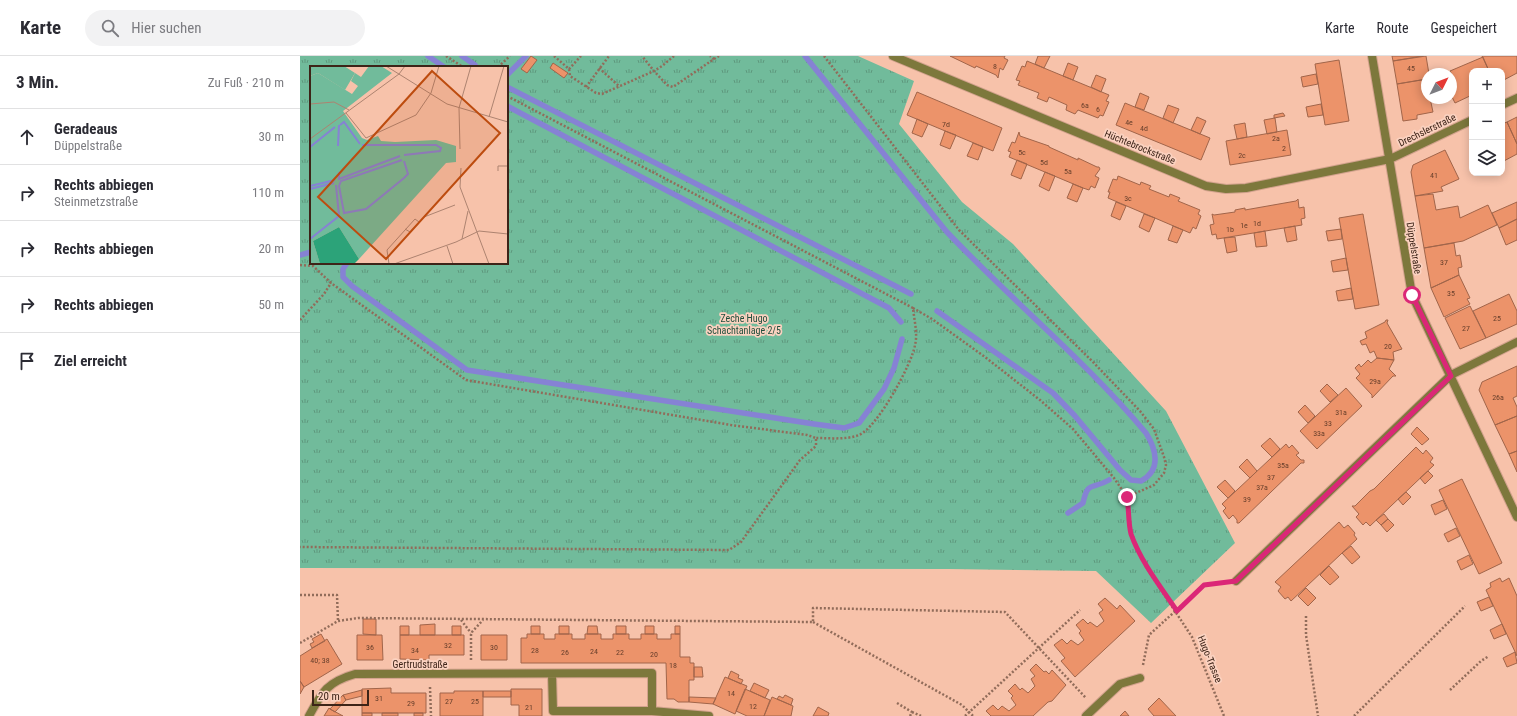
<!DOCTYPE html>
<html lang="de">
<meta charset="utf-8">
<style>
body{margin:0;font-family:"Roboto Condensed",sans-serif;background:#f2f2f3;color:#2b2b33}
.controls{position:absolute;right:12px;top:12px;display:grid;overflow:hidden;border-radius:8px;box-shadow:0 2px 10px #0003}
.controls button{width:36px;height:36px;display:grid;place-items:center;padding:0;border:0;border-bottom:1px solid #e1e1e2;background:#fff;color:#2b2b33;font:20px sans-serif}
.compass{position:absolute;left:1121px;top:12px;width:36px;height:36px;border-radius:50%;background:#fff;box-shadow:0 2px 10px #0003;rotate:48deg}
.scale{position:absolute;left:12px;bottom:10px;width:57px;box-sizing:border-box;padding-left:4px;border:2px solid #3d2418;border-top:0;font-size:11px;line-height:14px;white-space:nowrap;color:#3d2418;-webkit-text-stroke:3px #fbd2c0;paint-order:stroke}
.stop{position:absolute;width:12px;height:12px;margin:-9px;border:3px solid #db2777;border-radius:50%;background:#fff}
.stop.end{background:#db2777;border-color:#fff;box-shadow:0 1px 4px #0008}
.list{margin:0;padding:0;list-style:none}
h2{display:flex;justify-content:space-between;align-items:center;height:52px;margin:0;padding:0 16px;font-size:17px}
h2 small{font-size:13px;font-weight:400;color:#7c7c81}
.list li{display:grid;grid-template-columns:26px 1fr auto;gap:12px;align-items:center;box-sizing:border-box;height:56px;padding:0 16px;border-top:1px solid #e1e1e2}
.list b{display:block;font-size:15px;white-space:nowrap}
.list p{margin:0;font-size:13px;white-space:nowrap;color:#7c7c81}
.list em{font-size:13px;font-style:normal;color:#7c7c81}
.icon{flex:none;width:22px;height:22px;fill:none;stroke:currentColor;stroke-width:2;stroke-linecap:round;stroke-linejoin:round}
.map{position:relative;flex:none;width:1217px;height:660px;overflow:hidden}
header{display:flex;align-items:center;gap:24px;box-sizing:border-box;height:56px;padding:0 20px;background:#fff;border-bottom:1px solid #e1e1e2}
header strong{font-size:19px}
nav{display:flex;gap:22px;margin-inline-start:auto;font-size:14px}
.search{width:280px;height:36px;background:#f2f2f3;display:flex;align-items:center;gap:10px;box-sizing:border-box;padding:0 14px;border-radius:22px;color:#7c7c81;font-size:15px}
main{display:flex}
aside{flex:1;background:#fff}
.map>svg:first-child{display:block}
.grass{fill:url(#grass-tufts);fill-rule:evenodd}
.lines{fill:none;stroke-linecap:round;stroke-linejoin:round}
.stream{stroke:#8682d4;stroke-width:5.5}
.building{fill:#ec936a;stroke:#a1654a}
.minor-casing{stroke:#d2a28d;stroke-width:10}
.path{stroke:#916c5a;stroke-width:2.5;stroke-dasharray:2 2;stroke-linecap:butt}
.minor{stroke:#7d783c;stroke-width:8}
.route{stroke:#db2777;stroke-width:5}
.labels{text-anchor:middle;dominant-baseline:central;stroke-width:3.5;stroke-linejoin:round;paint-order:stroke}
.number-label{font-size:8px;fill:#69402c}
.street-label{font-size:10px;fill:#3d2418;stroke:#fbd2c0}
.park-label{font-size:10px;fill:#1f4e3c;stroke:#fbd2c0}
.inset-river{fill:none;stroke:#8682d4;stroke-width:2}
.inset-road{fill:none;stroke:#ad8370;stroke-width:1}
.view{fill:#bd4c0f;fill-opacity:0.15;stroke:#bd4c0f;stroke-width:2}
.inset-edge{fill:none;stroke:#3d2418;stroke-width:2}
</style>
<header>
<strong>Karte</strong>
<div class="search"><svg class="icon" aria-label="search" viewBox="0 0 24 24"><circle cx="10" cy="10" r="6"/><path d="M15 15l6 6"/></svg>Hier suchen</div>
<nav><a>Karte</a><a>Route</a><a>Gespeichert</a></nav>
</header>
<main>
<aside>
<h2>3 Min.<small>Zu Fuß · 210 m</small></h2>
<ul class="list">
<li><svg class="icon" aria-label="ahead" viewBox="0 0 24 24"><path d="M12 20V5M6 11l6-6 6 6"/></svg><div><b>Geradeaus</b><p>Düppelstraße</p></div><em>30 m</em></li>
<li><svg class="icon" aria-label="right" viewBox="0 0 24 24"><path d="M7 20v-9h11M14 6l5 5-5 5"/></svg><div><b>Rechts abbiegen</b><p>Steinmetzstraße</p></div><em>110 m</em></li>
<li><svg class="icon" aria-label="right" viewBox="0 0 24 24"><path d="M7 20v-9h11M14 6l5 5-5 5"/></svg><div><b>Rechts abbiegen</b></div><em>20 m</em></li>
<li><svg class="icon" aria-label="right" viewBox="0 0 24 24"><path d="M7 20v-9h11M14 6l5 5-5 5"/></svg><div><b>Rechts abbiegen</b></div><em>50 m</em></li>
<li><svg class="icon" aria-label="arrive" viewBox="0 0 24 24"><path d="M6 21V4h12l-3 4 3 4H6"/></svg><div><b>Ziel erreicht</b></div></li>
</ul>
</aside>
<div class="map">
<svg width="1217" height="660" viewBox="0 0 1217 660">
<defs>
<pattern id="grass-tufts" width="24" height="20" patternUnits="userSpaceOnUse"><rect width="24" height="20" fill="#71bb9b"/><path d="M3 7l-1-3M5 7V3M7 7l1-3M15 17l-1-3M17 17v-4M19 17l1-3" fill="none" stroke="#5e987d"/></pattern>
</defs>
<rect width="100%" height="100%" fill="#f7c2aa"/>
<path class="grass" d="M 0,0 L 558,0 L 614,25 L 599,68 L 662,146 L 713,188 L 866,355 L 935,487 L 851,567 L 796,515 L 649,513 L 0,512 ZM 11,11 L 207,11 L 207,207 L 11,207 Z"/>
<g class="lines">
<path class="stream" d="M 128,0 L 144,11
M 162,0 L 175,9
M 505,0 L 646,175 C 711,244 785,304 846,377 C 856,393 862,414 841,425 L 831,424 L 820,414 L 775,360 L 753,337 L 637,255
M 207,19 L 226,0
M 207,31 L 611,238
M 207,50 L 589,252 L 601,266
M 0,199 L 11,196
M 47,207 L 43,213 L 43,221 L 52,230 L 167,314 L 514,368 L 544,372 L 559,367 L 584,333 L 594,312 L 602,283
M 768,457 L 783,447 C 788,424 792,434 809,424"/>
</g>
<path class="building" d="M 231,0 L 237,4 L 227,17 L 221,13 Z
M 650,0 L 705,0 L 704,2 L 708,4 L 703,14 L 700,12 L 698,22 L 696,19 L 676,10 L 675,12 Z
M 738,0 L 750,0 L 744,12 L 735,8 Z
M 1092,0 L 1122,0 L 1093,5 Z
M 1126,0 L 1129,18 L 1127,18 L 1127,23 L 1097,28 L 1093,5 Z
M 1182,0 L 1217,0 L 1217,17 L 1202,25 L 1202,15 L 1189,15 Z
M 1183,1 L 1189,15 L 1172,15 L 1172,39 L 1155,47 L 1151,39 L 1151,22 L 1153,21 L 1150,15 Z
M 1039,4 L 1049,65 L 1025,69 L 1015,8 Z
M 727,5 L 809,39 L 806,45 L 809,46 L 803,60 L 800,59 L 798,62 L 778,54 L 775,58 L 766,54 L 767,49 L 749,41 L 747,46 L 737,42 L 739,37 L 718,29 L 720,25 L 716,24 L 722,10 L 725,11 Z
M 253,7 L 268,17 L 264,22 L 250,12 Z
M 768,7 L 778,11 L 773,24 L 763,20 Z
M 1016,18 L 1018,28 L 1003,31 L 1001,21 Z
M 796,19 L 806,23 L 801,36 L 791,31 Z
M 1127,23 L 1127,42 L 1130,42 L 1133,56 L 1117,59 L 1117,63 L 1103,65 L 1097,28 Z
M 617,36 L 702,72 L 693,95 L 607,59 Z
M 840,37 L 849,41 L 844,54 L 835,51 Z
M 825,47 L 910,82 L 901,104 L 816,69 Z
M 1021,48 L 1023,59 L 1008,61 L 1006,51 Z
M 868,49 L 879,53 L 873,67 L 863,62 Z
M 983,57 L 985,60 L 974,62 L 974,59 Z
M 897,61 L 906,65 L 900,78 L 891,74 Z
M 1217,61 L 1217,88 L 1207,66 Z
M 975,62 L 977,76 L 967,78 L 964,64 Z
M 617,63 L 628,68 L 622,81 L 612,77 Z
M 1207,66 L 1217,88 L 1217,98 L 1202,106 L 1202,68 Z
M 945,67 L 947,81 L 937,83 L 934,69 Z
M 987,74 L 991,99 L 930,109 L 926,85 Z
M 645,75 L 656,79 L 650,93 L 640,89 Z
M 719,76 L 720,80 L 749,90 L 749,91 L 778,104 L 778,102 L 797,111 L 799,111 L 800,113 L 795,120 L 799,122 L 795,132 L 791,130 L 789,134 L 783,132 L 709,101 L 711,96 L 708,95 L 712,86 L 715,87 Z
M 673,87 L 683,91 L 678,104 L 667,100 Z
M 1145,94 L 1159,123 L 1141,131 L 1143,135 L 1115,140 L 1111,116 L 1113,109 Z
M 717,104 L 727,108 L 721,123 L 711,119 Z
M 745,116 L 755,120 L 749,135 L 739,130 Z
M 818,120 L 840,129 L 841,126 L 851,130 L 849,133 L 869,141 L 870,138 L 880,142 L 878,145 L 900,154 L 898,158 L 901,160 L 896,173 L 893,171 L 890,177 L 808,142 L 810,136 L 808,136 L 813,123 L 817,124 Z
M 773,128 L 783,132 L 777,146 L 767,142 Z
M 1133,138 L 1136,154 L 1158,150 L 1160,162 L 1188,149 L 1197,169 L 1163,185 L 1124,192 L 1115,140 Z
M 998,143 L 999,152 L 1004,151 L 1005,162 L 1001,163 L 1002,169 L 917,183 L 916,178 L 912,179 L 910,169 L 914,168 L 912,158 L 914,159 L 935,156 L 935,154 L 945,152 L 945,154 L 996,145 Z
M 816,146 L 826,150 L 820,164 L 811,160 Z
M 1217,146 L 1217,163 L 1199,172 L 1192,157 Z
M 844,158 L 855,162 L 849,176 L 839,171 Z
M 1063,158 L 1079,249 L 1055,253 L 1039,162 Z
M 1217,163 L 1217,184 L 1206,189 L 1199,172 Z
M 873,170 L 883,174 L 877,187 L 868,184 Z
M 995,170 L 997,184 L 987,186 L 984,172 Z
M 1041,173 L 1042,183 L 1028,185 L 1026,175 Z
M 965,175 L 967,190 L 956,191 L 954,177 Z
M 935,181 L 937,195 L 927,197 L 924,182 Z
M 1154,187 L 1156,200 L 1160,199 L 1162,211 L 1158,212 L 1159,219 L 1131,232 L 1124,192 Z
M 1046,202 L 1048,214 L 1033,216 L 1031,205 Z
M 1159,219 L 1170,242 L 1167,243 L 1170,248 L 1144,261 L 1131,232 Z
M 1051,232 L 1053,243 L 1038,245 L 1036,235 Z
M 1209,238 L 1217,255 L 1217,268 L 1186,282 L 1173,255 Z
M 1170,250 L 1186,282 L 1160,293 L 1145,262 Z
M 1086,264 L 1088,264 L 1087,267 L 1102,293 L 1093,296 L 1094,304 L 1077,302 L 1074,295 L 1070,297 L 1066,288 L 1062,289 L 1060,285 L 1067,282 L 1065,276 L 1085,266 Z
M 1077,302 L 1094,304 L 1089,313 L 1096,320 L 1093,320 L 1072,342 L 1072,339 L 1056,322 L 1060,318 L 1055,312 L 1059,308 L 1061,311 L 1068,304 L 1071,307 Z
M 1217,310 L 1217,340 L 1213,342 L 1217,351 L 1217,360 L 1195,369 L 1179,334 L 1182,326 Z
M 1027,328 L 1038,339 L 1030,346 L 1020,335 Z
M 1046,332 L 1062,350 L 1017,393 L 1000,375 Z
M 1005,349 L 1015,360 L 1008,367 L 998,356 Z
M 1217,360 L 1217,395 L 1209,398 L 1195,369 Z
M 1117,371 L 1129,383 L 1122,389 L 1111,378 Z
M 970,382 L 980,393 L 972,401 L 961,390 Z
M 986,388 L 989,392 L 992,389 L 999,397 L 996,399 L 1001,404 L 1004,404 L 1004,407 L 1001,407 L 939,467 L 937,467 L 937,464 L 933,459 L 929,463 L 923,455 L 926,452 L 922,448 Z
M 1116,391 L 1123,398 L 1126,394 L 1133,402 L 1130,406 L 1134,409 L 1070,470 L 1066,466 L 1063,469 L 1056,461 L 1059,458 L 1052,450 L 1055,450 L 1070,435 L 1074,433 Z
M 1217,395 L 1217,416 L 1209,398 Z
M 947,403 L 957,415 L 950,422 L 939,411 Z
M 1128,415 L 1133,420 L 1125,428 L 1120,422 Z
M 1162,423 L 1202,507 L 1179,518 L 1139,434 Z
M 925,424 L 935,435 L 928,442 L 917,431 Z
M 1106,436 L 1111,441 L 1103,449 L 1098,443 Z
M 1143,444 L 1147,453 L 1135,459 L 1131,449 Z
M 1084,458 L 1088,463 L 1081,469 L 1076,464 Z
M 1088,463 L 1094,469 L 1087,476 L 1081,469 Z
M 1039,466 L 1044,472 L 1048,469 L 1055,477 L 1054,479 L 1057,483 L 991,545 L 988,541 L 985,543 L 978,535 L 981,531 L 975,526 Z
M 1156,472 L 1160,480 L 1148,486 L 1144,478 Z
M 1051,490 L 1060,501 L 1052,508 L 1042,497 Z
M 1169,499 L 1173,508 L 1161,514 L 1157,505 Z
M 1029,510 L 1039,521 L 1030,529 L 1020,519 Z
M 1200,522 L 1202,526 L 1209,522 L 1217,540 L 1217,600 L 1186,534 L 1191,531 L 1190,527 Z
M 1006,532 L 1016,542 L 1008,550 L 998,540 Z
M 1189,541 L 1193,550 L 1181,555 L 1177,546 Z
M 805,542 L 817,553 L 820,549 L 835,565 L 775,621 L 761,605 L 765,602 L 754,589 L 762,583 L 767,588 L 771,584 L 778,589 L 784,584 L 779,577 L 781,575 L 776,569 L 783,563 L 788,568 L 790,566 L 797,571 L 804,565 L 799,557 L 803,554 L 798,548 Z
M 63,563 L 76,563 L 76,579 L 63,578 Z
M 135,568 L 135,579 L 120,579 L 120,569 Z
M 1202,568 L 1206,578 L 1194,583 L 1190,574 Z
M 100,570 L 109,570 L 109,579 L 100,579 Z
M 152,570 L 161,570 L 161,579 L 152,579 Z
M 231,570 L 240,570 L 240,578 L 231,578 Z
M 259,570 L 269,570 L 269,578 L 259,578 Z
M 288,570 L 297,570 L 298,578 L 287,578 Z
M 316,570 L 326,570 L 326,578 L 316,578 Z
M 345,570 L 354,570 L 354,578 L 345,578 Z
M 375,570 L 380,570 L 380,578 L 375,578 Z
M 21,578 L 25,585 L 12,592 L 10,588 L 14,586 L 12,583 Z
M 227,578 L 244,578 L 244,583 L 255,583 L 255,578 L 272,578 L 272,583 L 285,583 L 285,578 L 301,578 L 301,583 L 313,583 L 313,578 L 329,578 L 329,583 L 341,583 L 341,578 L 357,578 L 357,583 L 371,583 L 371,578 L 380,578 L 380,601 L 390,601 L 390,607 L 394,607 L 394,624 L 389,624 L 389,646 L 378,646 L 374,643 L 367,643 L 366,607 L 221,607 L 221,582 L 227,582 Z
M 57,579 L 82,579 L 83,604 L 57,604 Z
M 100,579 L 164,579 L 164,599 L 129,599 L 129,604 L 100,603 Z
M 181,579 L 207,579 L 207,604 L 181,604 Z
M 27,583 L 42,608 L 4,631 L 0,625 L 0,600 Z
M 1215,596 L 1217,607 L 1207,611 L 1203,602 Z
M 736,608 L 744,616 L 746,615 L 749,618 L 752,614 L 766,629 L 752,645 L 748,646 L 733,660 L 691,660 L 686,655 L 693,649 L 698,654 L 702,650 L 709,655 L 716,649 L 711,642 L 713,640 L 708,635 L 715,628 L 720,634 L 722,632 L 728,637 L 735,630 L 731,623 L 735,620 L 730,614 Z
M 394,611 L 402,611 L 403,621 L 394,621 Z
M 431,615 L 439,619 L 438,622 L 443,624 L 441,628 L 428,622 Z
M 425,621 L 447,630 L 435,658 L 413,648 Z
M 0,625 L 4,631 L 0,638 Z
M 454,627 L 469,634 L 465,642 L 450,635 Z
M 91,632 L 91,637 L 126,637 L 126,657 L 62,657 L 62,633 Z
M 211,633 L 242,633 L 242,660 L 219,660 L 219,649 L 211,649 Z
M 445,633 L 470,644 L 464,660 L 447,660 L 436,655 Z
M 62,634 L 62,640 L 46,644 L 43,639 Z
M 154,635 L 183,635 L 183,660 L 140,660 L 140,637 L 154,637 Z
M 183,635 L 211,635 L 211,641 L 183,641 Z
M 43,639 L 46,644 L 35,656 L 30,653 Z
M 485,639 L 493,643 L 491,649 L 477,643 L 479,640 L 483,642 Z
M 389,641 L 416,642 L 413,648 L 389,646 Z
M 472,641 L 493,650 L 491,660 L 464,660 Z
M 859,642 L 876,660 L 854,660 L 848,653 Z
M 518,651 L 529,657 L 528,660 L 513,660 Z
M 29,652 L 30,653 L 43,660 L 24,660 Z
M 825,655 L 829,660 L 820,660 Z
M 62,657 L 72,657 L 72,660 L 62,660 Z
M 82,657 L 98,657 L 98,660 L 82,660 Z
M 114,657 L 123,657 L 123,660 L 114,660 Z"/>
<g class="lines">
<defs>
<path id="minor" d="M 593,0 L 906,130 L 926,133 L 946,132 L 1090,103 L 1172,64
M 1072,0 L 1112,239 L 1217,461
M 1202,49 L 1217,42
M 936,525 L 1151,319 L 1217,286
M 252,618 L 253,655 L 352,655 L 409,660
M 9,660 C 22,636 27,626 55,618 L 352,617 L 352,655
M 786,660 L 820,628 L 840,622"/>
</defs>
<use href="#minor" class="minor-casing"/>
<path class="path" d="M 146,0 L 163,11
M 254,0 L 269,13 L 270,20 L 296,37 L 302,38 L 354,15 L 342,0
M 374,0 L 362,10 L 354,15 L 367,29 L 373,31 L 414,3 L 410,0
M 524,0 L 659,174 L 792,305 L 840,355 L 854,373 L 864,401 L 866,409 L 864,417 L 854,429 L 827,441
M 414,3 L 419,0
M 198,11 L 210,0
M 299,12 L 320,31
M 269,13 L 281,0
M 286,31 L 309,0
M 207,40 L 613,252 C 614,263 618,278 615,289 C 612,308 577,372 559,379 C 546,384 530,382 516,382
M 0,209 L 13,210 L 31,227 L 166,324 L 431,369 L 507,379 L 516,382 L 516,390 L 500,404 L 441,486 L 429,494 L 0,491
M 613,252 L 632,263 L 685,301 L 740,344 L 773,373 L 814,422 L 827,441 L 829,453 L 831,476 L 846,511 L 892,581 L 924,660
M 0,264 L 24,238 L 31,227
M 0,539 L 37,539 L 38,565
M 1006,560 L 1006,579 L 1018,660
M 161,564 L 171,577
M 513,566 L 662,649 L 673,660
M 0,587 L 38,565 L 58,562 L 513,566 L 513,552 L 705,556 L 786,642
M 171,604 L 171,577 L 183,564
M 843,609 L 849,579 L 904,529 L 924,526
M 130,631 L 131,660
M 1150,634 L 1181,605 L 1189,600
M 597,647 L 612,656 L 610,660
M 612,656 L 621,660
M 665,660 L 780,554
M 1054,660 L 1165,550"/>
<use href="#minor" class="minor"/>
</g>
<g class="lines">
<path class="route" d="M 827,441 C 829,452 828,466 831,478 C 841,506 860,530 877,555 L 904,529 L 936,525 L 1151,320 L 1112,239"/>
</g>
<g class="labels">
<g class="number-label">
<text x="695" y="10">8</text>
<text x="1111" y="12">45</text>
<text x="785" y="49">6a</text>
<text x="798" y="53">6</text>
<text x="829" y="66">4e</text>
<text x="646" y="68">7d</text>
<text x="844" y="72">4d</text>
<text x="976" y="82">2a</text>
<text x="984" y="92">2</text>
<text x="722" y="96">5c</text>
<text x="942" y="99">2c</text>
<text x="744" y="106">5d</text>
<text x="768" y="115">5a</text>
<text x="1134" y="119">41</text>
<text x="828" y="142">3c</text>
<text x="957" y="167">1d</text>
<text x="944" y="169">1e</text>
<text x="930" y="173">1b</text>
<text x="1144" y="206">37</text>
<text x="1151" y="237">35</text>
<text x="1197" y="262">25</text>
<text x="1166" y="272">27</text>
<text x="1088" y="290">20</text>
<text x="1075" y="325">29a</text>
<text x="1198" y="341">26a</text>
<text x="1041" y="356">31a</text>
<text x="1028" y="367">33</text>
<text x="1019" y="377">33a</text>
<text x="983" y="409">35a</text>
<text x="971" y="421">37</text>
<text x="962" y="431">37a</text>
<text x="947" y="443">39</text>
<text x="148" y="589">32</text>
<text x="70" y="591">36</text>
<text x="194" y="591">30</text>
<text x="115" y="594">34</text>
<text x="235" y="594">28</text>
<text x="294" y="595">24</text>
<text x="265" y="596">26</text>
<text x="320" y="596">22</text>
<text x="354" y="598">20</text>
<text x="20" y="604">40; 38</text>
<text x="373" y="609">18</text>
<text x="431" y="637">14</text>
<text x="79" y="642">31</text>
<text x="149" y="645">27</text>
<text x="175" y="645">25</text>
<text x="111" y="647">29</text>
<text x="453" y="650">12</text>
<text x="229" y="651">21</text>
</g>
<g class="street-label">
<text transform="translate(1127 74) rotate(-26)">Drechslerstraße</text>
<text transform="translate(840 91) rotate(22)">Hüchtebrockstraße</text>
<text transform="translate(1114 192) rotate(81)">Düppelstraße</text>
<text transform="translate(910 603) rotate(68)">Hugo-Trasse</text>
<text x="120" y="608">Gertrudstraße</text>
</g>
<g class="park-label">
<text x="444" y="262">Zeche Hugo<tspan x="444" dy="12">Schachtanlage 2/5</tspan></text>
</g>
</g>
<g transform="translate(10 10)">
<rect width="198" height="198" fill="#f7c2aa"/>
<path d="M 59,0 L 71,0 L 82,7 L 33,45 L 52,72 L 57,74 L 68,70 L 71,75 L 85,76 L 126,74 L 146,80 L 146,96 L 136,97 L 49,193 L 29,161 L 3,175 L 10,198 L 0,198 L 0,10 L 8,7 L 42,28 L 48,20 L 41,15 L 45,7 L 51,11 Z" fill="#71bb9b"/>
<path d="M 29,161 L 49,193 L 44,198 L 10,198 L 3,175 Z" fill="#2ca379"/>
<path d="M 0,0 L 34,0 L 45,7 L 35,24 L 8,7 L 0,10 Z" fill="#71bb9b"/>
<path class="inset-river" d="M 30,59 L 34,56 L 50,78M 52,79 L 126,79 L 131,82 L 130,85 L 94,89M 28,80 L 29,59M 0,81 L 25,61M 92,94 L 31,115 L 29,120 L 34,147 L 56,143 L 94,112 L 98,108 L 94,95M 29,106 L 29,113 L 90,90M 0,120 L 25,114M 0,123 L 24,117M 0,173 L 29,150 L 26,119"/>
<path class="inset-road" d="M 76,0 L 137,38 L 198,56M 0,38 L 24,36 L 39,44M 36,47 L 56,72 L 106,49 L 121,27 L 129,0M 179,51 L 194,0M 0,73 L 89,8 L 95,0M 150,83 L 149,42 L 161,0M 151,102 L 150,121 L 179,198M 188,105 L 188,100 L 198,100M 95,163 L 100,166 L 114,151 L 145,139M 152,173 L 158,145M 137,180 L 143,198M 79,198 L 77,184 L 105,153 L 109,156M 84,198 L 146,176 L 169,165 L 198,168"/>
<path class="view" d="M 122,5 L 190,67 L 76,193 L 8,131 Z"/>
<rect width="198" height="198" class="inset-edge"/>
</g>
</svg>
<div class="controls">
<button>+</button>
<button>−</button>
<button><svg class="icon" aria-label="layers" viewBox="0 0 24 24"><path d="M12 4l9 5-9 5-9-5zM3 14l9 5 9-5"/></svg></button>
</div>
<svg class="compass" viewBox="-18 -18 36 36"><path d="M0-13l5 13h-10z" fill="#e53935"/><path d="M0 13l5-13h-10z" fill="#7c7c81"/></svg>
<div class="scale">20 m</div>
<div class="stop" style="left:1112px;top:239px"></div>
<div class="stop end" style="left:827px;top:441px"></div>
</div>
</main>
